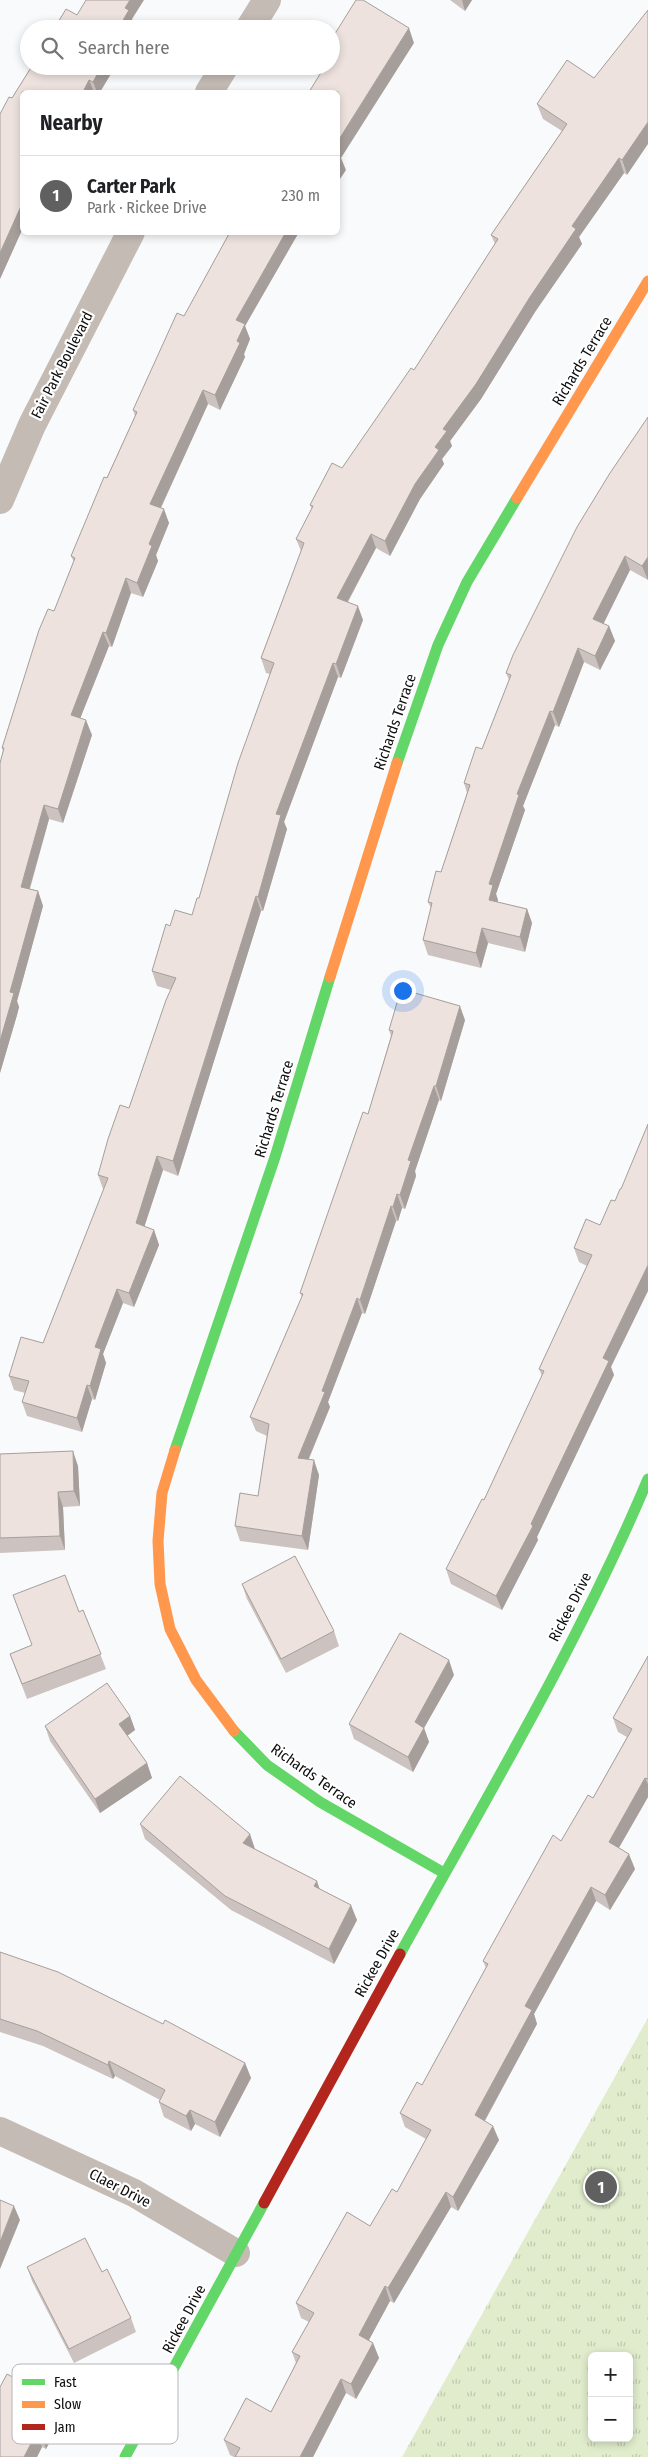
<!DOCTYPE html>
<meta charset="utf-8">
<style>
body{margin:0;font-family:"Fira Sans Condensed",sans-serif;background:#f2f2f2;color:#202124}
.controls{position:absolute;right:15px;bottom:15px;display:grid;overflow:hidden;border-radius:8px;box-shadow:0 2px 8px #0003}
.controls button{width:45px;height:45px;display:grid;place-items:center;padding:0;border:0;border-bottom:1px solid #e0e0e0;background:#fff;color:#202124;font:25px sans-serif}
.you{position:absolute;left:402px;top:990px;width:18px;height:18px;margin:-12px;border:4px solid #fff;border-radius:50%;background:#1a73e8;box-shadow:0 0 0 8px #1a73e833}
.badge{display:grid;place-items:center;width:32px;height:32px;border-radius:50%;background:#606061;color:#fff;font-size:16px;font-weight:700}
.pin{position:absolute;translate:-50% -50%;border:2px solid #fff;box-shadow:0 1px 5px #0006}
.list{margin:0;padding:0;list-style:none}
h2{display:flex;justify-content:space-between;align-items:center;height:65px;margin:0;padding:0 20px;font-size:21px}
h2 small{font-size:16px;font-weight:400;color:#757577}
.list li{display:grid;grid-template-columns:32px 1fr auto;gap:15px;align-items:center;box-sizing:border-box;height:80px;padding:0 20px;border-top:1px solid #e0e0e0}
.list b{display:block;font-size:19px;white-space:nowrap}
.list p{margin:0;font-size:16px;white-space:nowrap;color:#757577}
.list em{font-size:16px;font-style:normal;color:#757577}
.icon{flex:none;width:28px;height:28px;fill:none;stroke:currentColor;stroke-width:2;stroke-linecap:round;stroke-linejoin:round}
.map{position:relative;flex:none;width:648px;height:2457px;overflow:hidden}
.search{position:absolute;background:#fff;box-shadow:0 2px 8px #0003;left:20px;top:20px;width:320px;height:55px;display:flex;align-items:center;gap:12px;box-sizing:border-box;padding:0 18px;border-radius:28px;color:#757577;font-size:19px}
.panel{position:absolute;background:#fff;box-shadow:0 2px 8px #0003;left:20px;top:90px;width:320px;height:145px;border-radius:8px}
.map>svg:first-child{display:block}
.grass{fill:url(#grass-tufts);fill-rule:evenodd}
.lines{fill:none;stroke-linecap:round;stroke-linejoin:round}
.street{stroke:#c4bbb5;stroke-width:28}
.fast{stroke:#63d668;stroke-width:11}
.slow{stroke:#ff974d;stroke-width:11}
.jam{stroke:#b3261e;stroke-width:11}
.wall{fill:#ccc2bf}
.shaded-wall{fill:#a69e9b}
.building{fill:#ede2de;stroke:#a69e9b}
.labels{text-anchor:middle;dominant-baseline:central;stroke-width:4.5;stroke-linejoin:round;paint-order:stroke}
.street-label{font-size:15px;fill:#0d0d0e;stroke:#fff}
.key{fill:#fff;stroke:#b6b6b7;stroke-width:1}
.key-label{font-size:14px;fill:#0d0d0e}
</style>
<div class="map">
<svg width="648" height="2457" viewBox="0 0 648 2457">
<defs>
<pattern id="grass-tufts" width="24" height="20" patternUnits="userSpaceOnUse" patternTransform="scale(1.25)"><rect width="24" height="20" fill="#e0eccc"/><path d="M3 7l-1-3M5 7V3M7 7l1-3M15 17l-1-3M17 17v-4M19 17l1-3" fill="none" stroke="#bfc9ae"/></pattern>
</defs>
<rect width="100%" height="100%" fill="#f9fafc"/>
<path class="grass" d="M 648,2018 L 648,2457 L 402,2457 ZM 592,2356 L 629,2356 L 629,2438 L 592,2438 Z"/>
<g class="lines">
<path class="street" d="M 249,29 L 267,0
M 209,92 L 225,66
M 0,500 L 32,425 L 131,232
M 0,2131 L 134,2193 L 236,2253"/>
<path class="fast" d="M 397,763 L 438,645 L 467,582 L 517,498
M 175,1450 L 275,1157 L 330,977
M 234,1731 L 267,1765 L 320,1802 L 444,1873
M 400,1954 C 486,1798 579,1643 648,1479
M 125,2457 L 264,2203"/>
<path class="slow" d="M 517,498 L 648,281
M 330,977 L 397,763
M 175,1450 L 162,1493 L 158,1541 L 160,1584 L 170,1629 L 196,1680 L 234,1731"/>
<path class="jam" d="M 264,2203 L 400,1954"/>
</g>
<path class="wall" d="M 450,0 L 472,0 L 465,11 Z
M 32,66 L 115,66 L 115,67 L 100,92 L 22,92 L 22,230 L 0,279 L 12,98 Z
M 594,78 L 627,175 L 624,173 L 579,237 L 582,244 L 535,312 L 481,399 L 450,441 L 452,446 L 442,459 L 444,464 L 420,499 L 390,556 L 376,548 L 348,602 L 363,620 L 341,678 L 338,677 L 284,822 L 287,829 L 263,911 L 261,911 L 178,1176 L 163,1170 L 144,1226 L 154,1230 L 159,1245 L 134,1307 L 123,1303 L 103,1354 L 106,1363 L 95,1400 L 92,1399 L 82,1432 L 27,1416 L 22,1402 L 25,1393 L 14,1390 L 9,1376 L 43,1343 L 104,1190 L 103,1189 L 98,1175 L 129,1108 L 171,990 L 157,986 L 152,971 L 170,926 L 192,915 L 199,898 L 270,674 L 266,673 L 261,658 L 301,551 L 296,539 L 312,509 L 310,505 L 342,468 L 414,370 L 495,244 L 491,235 L 562,131 L 543,119 L 537,104 Z
M 230,232 L 299,232 L 245,326 L 250,339 L 244,354 L 245,357 L 220,410 L 208,404 L 161,508 L 169,523 L 156,555 L 158,561 L 143,597 L 131,593 L 112,647 L 109,646 L 80,718 L 92,735 L 63,823 L 49,819 L 30,889 L 38,891 L 43,906 L 17,1001 L 19,1007 L 17,1015 L 0,1073 L 0,763 L 3,751 L 2,748 L 74,562 L 71,556 L 135,416 L 133,410 Z
M 648,417 L 648,580 L 630,570 L 603,623 L 609,626 L 615,641 L 600,670 L 584,662 L 559,727 L 555,725 L 523,806 L 525,810 L 496,894 L 498,900 L 497,902 L 527,909 L 532,923 L 525,952 L 488,943 L 481,968 L 428,955 L 423,940 L 431,908 L 428,902 L 441,872 L 467,793 L 464,783 L 482,749 L 509,680 L 506,673 Z
M 465,1020 L 441,1101 L 439,1100 L 415,1171 L 416,1176 L 405,1209 L 402,1208 L 398,1221 L 396,1221 L 365,1314 L 362,1313 L 328,1402 L 330,1407 L 309,1459 L 319,1475 L 308,1550 L 240,1541 L 235,1526 L 258,1496 L 267,1436 L 256,1431 L 250,1417 L 302,1297 L 300,1293 L 368,1114 L 391,1036 L 389,1030 Z
M 586,1219 L 611,1367 L 614,1375 L 537,1537 L 538,1540 L 502,1610 L 451,1584 L 446,1569 L 484,1500 L 542,1376 L 539,1369 L 587,1266 L 579,1262 L 574,1248 Z
M 78,1466 L 80,1506 L 63,1507 L 65,1550 L 0,1553 L 0,1491 Z
M 242,1584 L 334,1631 L 339,1646 L 286,1673 L 247,1599 Z
M 83,1610 L 106,1669 L 27,1699 L 10,1654 L 32,1645 Z
M 648,1656 L 648,1797 L 619,1848 L 635,1869 L 610,1910 L 596,1901 L 534,2014 L 537,2024 L 485,2121 L 499,2140 L 458,2211 L 451,2207 L 394,2303 L 390,2301 L 369,2340 L 373,2343 L 379,2358 L 356,2399 L 346,2393 L 313,2457 L 234,2457 L 230,2455 L 224,2440 L 271,2412 L 296,2363 L 292,2352 L 309,2322 L 301,2318 L 296,2303 L 370,2226 L 397,2192 L 426,2139 L 405,2127 L 400,2113 L 422,2085 L 486,1968 L 483,1961 L 561,1841 L 593,1798 L 627,1737 L 618,1732 L 613,1718 Z
M 454,1675 L 424,1728 L 429,1742 L 413,1772 L 354,1739 L 349,1724 Z
M 130,1716 L 135,1730 L 127,1736 L 147,1763 L 152,1778 L 100,1813 L 50,1741 L 45,1726 Z
M 140,1824 L 255,1849 L 320,1889 L 357,1920 L 334,1964 L 231,1910 L 145,1839 Z
M 0,1952 L 163,2024 L 245,2063 L 251,2078 L 220,2137 L 195,2124 L 191,2131 L 164,2117 L 159,2102 L 160,2100 L 115,2076 L 113,2079 L 43,2046 L 0,2032 Z
M 27,2267 L 102,2272 L 131,2318 L 136,2332 L 74,2363 L 32,2281 Z
M 64,2415 L 46,2449 L 42,2447 L 37,2457 L 0,2457 Z"/>
<path class="shaded-wall" d="M 130,0 L 144,0 L 132,19 L 134,25 L 132,29 L 118,29 L 125,8 Z
M 462,0 L 472,0 L 465,11 Z
M 409,28 L 414,43 L 341,158 L 346,170 L 338,182 L 338,141 Z
M 102,66 L 115,66 L 115,67 L 100,92 L 97,92 L 93,82 Z
M 89,80 L 94,92 L 83,92 Z
M 648,122 L 648,144 L 627,175 L 622,160 Z
M 619,158 L 624,173 L 579,237 L 582,244 L 535,312 L 481,399 L 450,441 L 452,446 L 442,459 L 444,464 L 420,499 L 390,556 L 385,541 L 415,484 L 435,447 L 443,429 L 572,226 Z
M 22,204 L 22,230 L 0,279 L 0,253 Z
M 286,232 L 299,232 L 245,326 L 250,339 L 244,354 L 245,357 L 220,410 L 215,395 L 237,341 L 236,320 Z
M 203,390 L 208,404 L 156,518 L 150,504 Z
M 164,509 L 169,523 L 156,555 L 158,561 L 143,597 L 137,583 L 149,544 Z
M 371,534 L 376,548 L 342,612 L 337,598 Z
M 625,556 L 630,570 L 599,633 L 593,619 Z
M 648,557 L 648,580 L 642,566 Z
M 126,578 L 131,593 L 112,647 L 106,633 Z
M 358,606 L 363,620 L 341,678 L 336,664 Z
M 609,626 L 615,641 L 600,670 L 595,656 Z
M 103,632 L 109,646 L 76,729 L 71,715 Z
M 578,648 L 584,662 L 559,727 L 553,712 Z
M 333,663 L 338,677 L 284,822 L 287,829 L 263,911 L 258,897 L 276,814 Z
M 550,711 L 555,725 L 523,806 L 525,810 L 496,894 L 498,900 L 495,914 L 489,900 L 489,884 L 517,794 Z
M 86,720 L 92,735 L 63,823 L 58,809 Z
M 44,805 L 49,819 L 26,901 L 21,887 Z
M 38,891 L 43,906 L 17,1001 L 19,1007 L 17,1015 L 0,1073 L 0,1041 L 10,992 Z
M 256,896 L 261,911 L 178,1176 L 173,1161 Z
M 527,909 L 532,923 L 525,952 L 520,937 Z
M 482,928 L 488,943 L 481,968 L 476,953 Z
M 460,1006 L 465,1020 L 441,1101 L 436,1086 Z
M 434,1086 L 439,1100 L 415,1171 L 416,1176 L 405,1209 L 400,1195 L 408,1160 Z
M 157,1156 L 163,1170 L 141,1237 L 136,1223 Z
M 397,1194 L 402,1208 L 398,1221 L 393,1207 Z
M 391,1206 L 396,1221 L 365,1314 L 360,1300 Z
M 154,1230 L 159,1245 L 134,1307 L 129,1293 Z
M 648,1265 L 648,1291 L 611,1367 L 614,1375 L 537,1537 L 538,1540 L 502,1610 L 496,1596 L 531,1524 L 603,1358 Z
M 117,1289 L 123,1303 L 103,1354 L 106,1363 L 95,1400 L 90,1386 L 95,1347 Z
M 357,1298 L 362,1313 L 328,1402 L 330,1407 L 303,1472 L 298,1458 L 322,1391 Z
M 87,1385 L 92,1399 L 82,1432 L 77,1418 Z
M 73,1451 L 78,1466 L 80,1506 L 74,1491 Z
M 314,1460 L 319,1475 L 308,1550 L 302,1536 Z
M 58,1492 L 63,1507 L 65,1550 L 60,1536 Z
M 449,1660 L 454,1675 L 424,1728 L 429,1742 L 413,1772 L 408,1757 L 415,1722 Z
M 130,1716 L 135,1730 L 124,1738 L 119,1724 Z
M 147,1763 L 152,1778 L 100,1813 L 95,1799 Z
M 645,1778 L 648,1784 L 648,1797 L 614,1856 L 609,1842 Z
M 250,1834 L 255,1849 L 248,1857 L 243,1843 Z
M 629,1854 L 635,1869 L 610,1910 L 605,1895 Z
M 317,1881 L 322,1896 L 314,1886 Z
M 591,1887 L 596,1901 L 534,2014 L 537,2024 L 480,2129 L 475,2115 L 525,2006 Z
M 351,1905 L 357,1920 L 334,1964 L 329,1949 Z
M 109,2061 L 115,2076 L 113,2079 L 108,2065 Z
M 245,2063 L 251,2078 L 220,2137 L 215,2122 Z
M 190,2110 L 195,2124 L 191,2131 L 186,2116 Z
M 493,2126 L 499,2140 L 458,2211 L 453,2197 Z
M 446,2192 L 451,2207 L 394,2303 L 388,2288 Z
M 14,2206 L 20,2220 L 0,2269 L 0,2242 Z
M 385,2286 L 390,2301 L 364,2349 L 359,2335 Z
M 373,2343 L 379,2358 L 356,2399 L 351,2384 Z
M 341,2379 L 346,2393 L 313,2457 L 300,2457 Z
M 59,2401 L 64,2415 L 46,2449 L 41,2435 Z
M 37,2432 L 42,2447 L 37,2457 L 24,2457 Z"/>
<path class="building" d="M 86,0 L 130,0 L 125,8 L 129,10 L 118,29 L 54,29 L 66,9 L 77,15 Z
M 356,0 L 363,0 L 409,28 L 338,141 L 338,92 L 309,92 L 325,66 L 331,66 L 331,56 L 333,53 L 331,51 L 331,40 Z
M 648,10 L 648,122 L 622,160 L 619,158 L 572,226 L 576,229 L 530,297 L 476,384 L 443,429 L 447,431 L 435,447 L 439,450 L 415,484 L 385,541 L 371,534 L 337,598 L 358,606 L 336,664 L 333,663 L 276,814 L 281,815 L 258,897 L 256,896 L 173,1161 L 157,1156 L 136,1223 L 154,1230 L 129,1293 L 117,1289 L 95,1347 L 101,1349 L 90,1386 L 87,1385 L 77,1418 L 22,1402 L 29,1381 L 9,1376 L 21,1337 L 43,1343 L 108,1178 L 98,1175 L 108,1139 L 120,1105 L 129,1108 L 166,1000 L 176,978 L 152,971 L 166,924 L 170,926 L 175,910 L 192,915 L 197,898 L 199,898 L 238,763 L 274,663 L 261,658 L 304,543 L 296,539 L 313,506 L 310,505 L 332,463 L 342,468 L 411,368 L 414,370 L 498,239 L 491,235 L 567,124 L 537,104 L 567,60 L 594,78 Z
M 32,66 L 102,66 L 93,82 L 89,80 L 83,92 L 22,92 L 22,204 L 0,253 L 0,114 L 9,97 L 12,98 Z
M 338,154 L 340,156 L 338,160 Z
M 230,232 L 286,232 L 236,320 L 245,324 L 237,341 L 240,343 L 215,395 L 203,390 L 150,504 L 164,509 L 149,544 L 152,546 L 137,583 L 126,578 L 106,633 L 103,632 L 71,715 L 86,720 L 58,809 L 44,805 L 21,887 L 38,891 L 10,992 L 14,993 L 0,1041 L 0,763 L 4,748 L 2,748 L 39,630 L 48,609 L 54,611 L 75,558 L 71,556 L 104,477 L 107,478 L 137,412 L 133,410 L 177,313 L 184,316 Z
M 648,417 L 648,557 L 642,566 L 625,556 L 593,619 L 609,626 L 595,656 L 578,648 L 553,712 L 550,711 L 517,794 L 519,795 L 489,884 L 493,885 L 489,900 L 527,909 L 520,937 L 482,928 L 476,953 L 423,940 L 432,903 L 428,902 L 436,871 L 441,872 L 470,785 L 464,783 L 476,747 L 482,749 L 511,675 L 506,673 L 513,655 L 577,527 L 610,473 Z
M 401,989 L 460,1006 L 436,1086 L 434,1086 L 408,1160 L 411,1161 L 400,1195 L 397,1194 L 393,1207 L 391,1206 L 360,1300 L 357,1298 L 322,1391 L 325,1392 L 298,1458 L 314,1460 L 302,1536 L 235,1526 L 240,1493 L 258,1496 L 269,1424 L 250,1417 L 303,1294 L 300,1293 L 363,1112 L 368,1114 L 393,1031 L 389,1030 Z
M 648,1124 L 648,1265 L 603,1358 L 609,1361 L 531,1524 L 533,1526 L 496,1596 L 446,1569 L 482,1499 L 484,1500 L 544,1371 L 539,1369 L 592,1255 L 574,1248 L 586,1219 L 600,1225 L 611,1200 L 615,1201 L 620,1189 L 621,1189 Z
M 73,1451 L 74,1491 L 58,1492 L 60,1536 L 0,1538 L 0,1454 Z
M 295,1556 L 334,1631 L 281,1659 L 242,1584 Z
M 65,1575 L 79,1612 L 83,1610 L 101,1654 L 22,1684 L 10,1654 L 32,1645 L 13,1595 Z
M 400,1633 L 449,1660 L 415,1722 L 424,1728 L 408,1757 L 349,1724 Z
M 648,1656 L 648,1779 L 645,1778 L 609,1842 L 629,1854 L 605,1895 L 591,1887 L 525,2006 L 532,2010 L 475,2115 L 493,2126 L 453,2197 L 446,2192 L 388,2288 L 385,2286 L 359,2335 L 373,2343 L 351,2384 L 341,2379 L 300,2457 L 235,2457 L 240,2448 L 224,2440 L 246,2398 L 271,2412 L 300,2356 L 292,2352 L 314,2313 L 296,2303 L 347,2212 L 370,2226 L 392,2189 L 397,2192 L 431,2130 L 400,2113 L 417,2082 L 422,2085 L 488,1964 L 483,1961 L 553,1835 L 561,1841 L 588,1795 L 593,1798 L 632,1729 L 613,1718 Z
M 107,1683 L 130,1716 L 119,1724 L 147,1763 L 95,1799 L 45,1726 Z
M 180,1776 L 250,1834 L 243,1843 L 317,1881 L 314,1886 L 351,1905 L 329,1949 L 225,1896 L 140,1824 Z
M 0,1952 L 58,1972 L 163,2024 L 165,2020 L 245,2063 L 215,2122 L 190,2110 L 186,2116 L 159,2102 L 165,2090 L 109,2061 L 108,2065 L 37,2031 L 0,2019 Z
M 0,2200 L 14,2206 L 0,2242 Z
M 85,2238 L 102,2272 L 107,2269 L 131,2318 L 69,2349 L 27,2267 Z
M 7,2374 L 59,2401 L 41,2435 L 37,2432 L 24,2457 L 0,2457 L 0,2387 Z"/>
<g class="labels">
<g class="street-label">
<text transform="translate(582 361) rotate(-59)">Richards Terrace</text>
<text transform="translate(62 365) rotate(-63)">Fair Park Boulevard</text>
<text transform="translate(395 722) rotate(-71)">Richards Terrace</text>
<text transform="translate(274 1109) rotate(-73)">Richards Terrace</text>
<text transform="translate(570 1607) rotate(-63)">Rickee Drive</text>
<text transform="translate(314 1776) rotate(35)">Richards Terrace</text>
<text transform="translate(377 1963) rotate(-61)">Rickee Drive</text>
<text transform="translate(120 2188) rotate(27)">Claer Drive</text>
<text transform="translate(184 2319) rotate(-62)">Rickee Drive</text>
</g>
</g>
<rect x="12" y="2364" width="166" height="80" rx="8" class="key"/>
<rect x="22" y="2379" width="23" height="6" fill="#63d668"/>
<rect x="22" y="2401" width="23" height="7" fill="#ff974d"/>
<rect x="22" y="2424" width="23" height="6" fill="#b3261e"/>
<g class="key-label">
<text x="54" y="2387">Fast</text>
<text x="54" y="2409">Slow</text>
<text x="54" y="2432">Jam</text>
</g>
</svg>
<div class="controls">
<button>+</button>
<button>−</button>
</div>
<div class="you"></div>
<div class="pin badge" style="left:601px;top:2187px">1</div>
<div class="search"><svg class="icon" aria-label="search" viewBox="0 0 24 24"><circle cx="10" cy="10" r="6"/><path d="M15 15l6 6"/></svg>Search here</div>
<section class="panel">
<h2>Nearby<small></small></h2>
<ul class="list">
<li><span class="badge">1</span><div><b>Carter Park</b><p>Park · Rickee Drive</p></div><em>230 m</em></li>
</ul>
</section>
</div>
